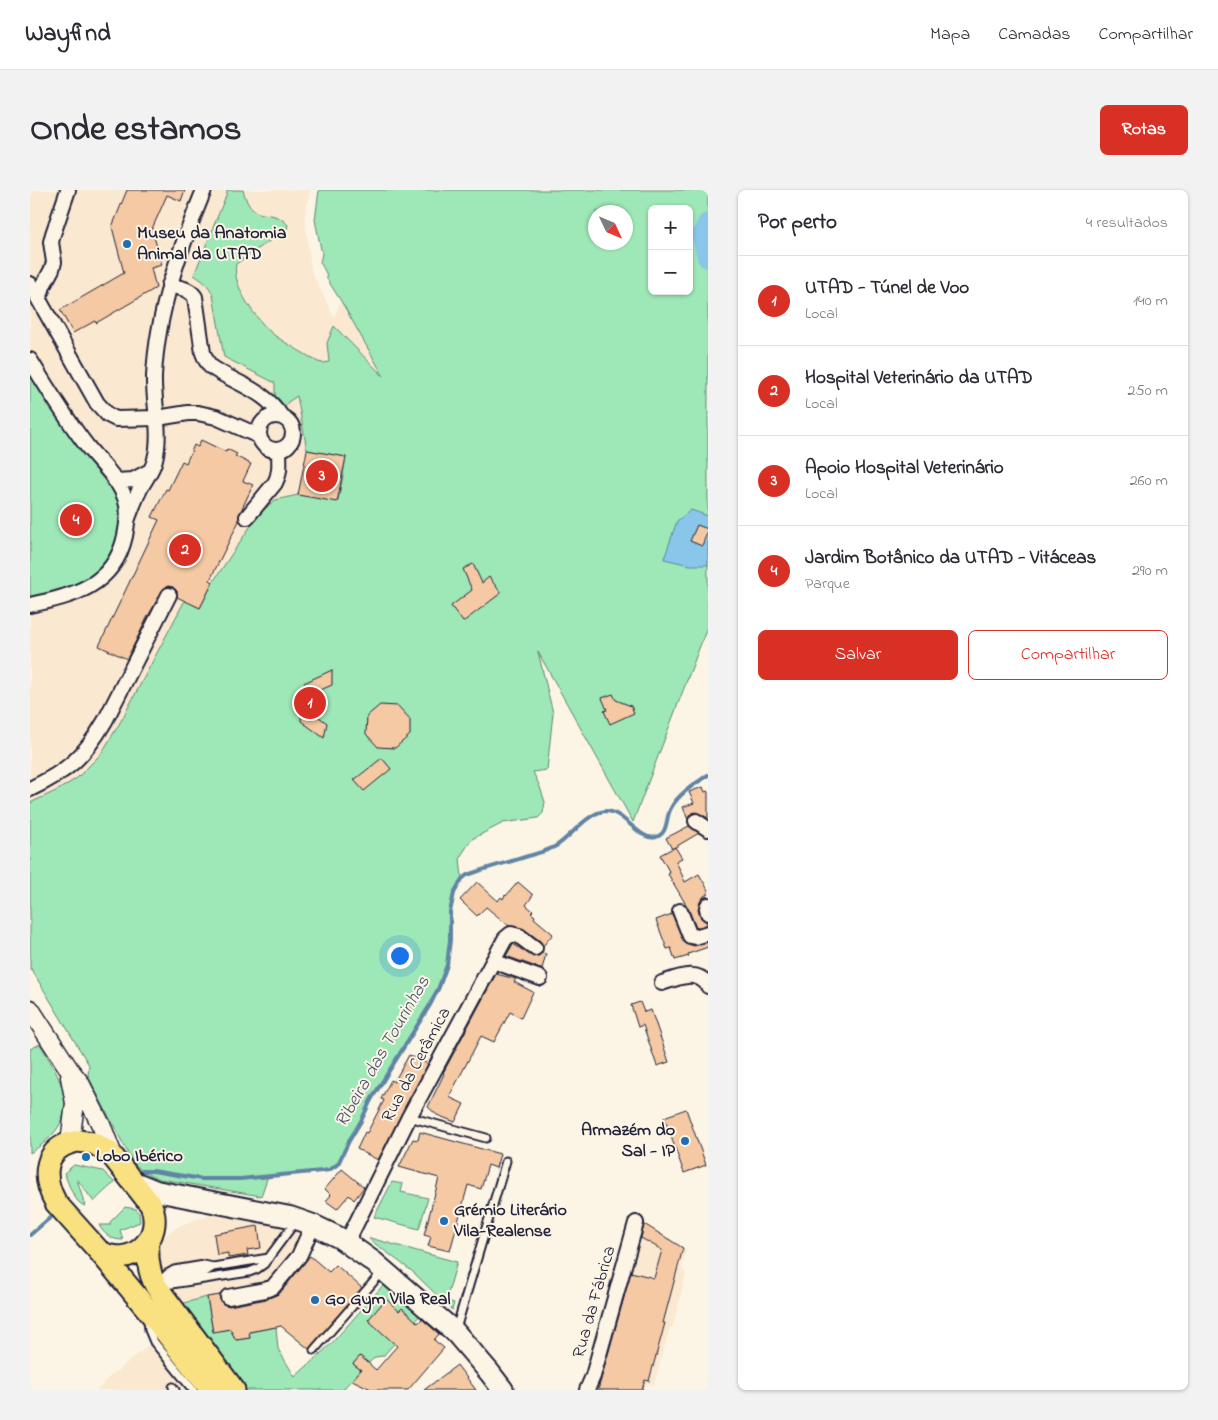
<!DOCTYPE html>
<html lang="pt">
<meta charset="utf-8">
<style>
body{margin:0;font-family:"Indie Flower",sans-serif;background:#f2f2f3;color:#2b2b33}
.controls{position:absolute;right:15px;top:15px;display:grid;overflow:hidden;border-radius:8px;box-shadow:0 1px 4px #0004}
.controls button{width:45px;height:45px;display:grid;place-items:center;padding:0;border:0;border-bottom:1px solid #e1e1e2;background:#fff;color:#2b2b33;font:25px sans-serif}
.compass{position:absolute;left:558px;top:15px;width:45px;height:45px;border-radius:50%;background:#fff;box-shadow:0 1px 4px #0004;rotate:134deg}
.you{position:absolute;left:369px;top:765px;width:18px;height:18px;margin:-12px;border:4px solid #fff;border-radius:50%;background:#1a73e8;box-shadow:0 0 0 8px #1a73e833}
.badge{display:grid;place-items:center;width:32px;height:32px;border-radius:50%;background:#d93025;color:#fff;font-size:16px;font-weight:700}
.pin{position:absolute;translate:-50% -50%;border:2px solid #fff;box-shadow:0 1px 5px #0006}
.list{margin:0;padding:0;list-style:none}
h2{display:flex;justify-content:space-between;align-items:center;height:65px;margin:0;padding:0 20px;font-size:21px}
h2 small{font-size:16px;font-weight:400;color:#7c7c81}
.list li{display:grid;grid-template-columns:32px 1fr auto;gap:15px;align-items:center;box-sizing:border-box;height:90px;padding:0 20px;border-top:1px solid #e1e1e2}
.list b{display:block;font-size:19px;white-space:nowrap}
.list p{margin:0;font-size:16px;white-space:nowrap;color:#7c7c81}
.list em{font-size:16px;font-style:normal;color:#7c7c81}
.actions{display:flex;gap:10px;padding:15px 20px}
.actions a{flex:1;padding:11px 0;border:1px solid #d93025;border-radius:8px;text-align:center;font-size:18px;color:#d93025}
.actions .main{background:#d93025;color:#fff}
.map{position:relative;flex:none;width:678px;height:1200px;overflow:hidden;border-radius:8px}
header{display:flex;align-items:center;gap:30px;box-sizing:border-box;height:70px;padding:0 25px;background:#fff;border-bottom:1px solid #e1e1e2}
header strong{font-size:24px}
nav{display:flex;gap:28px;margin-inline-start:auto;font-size:18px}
.intro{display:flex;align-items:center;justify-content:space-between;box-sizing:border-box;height:120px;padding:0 30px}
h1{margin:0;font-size:35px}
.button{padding:12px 22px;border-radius:8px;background:#d93025;color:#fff;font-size:18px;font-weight:700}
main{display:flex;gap:30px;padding:0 30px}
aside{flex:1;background:#fff;border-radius:8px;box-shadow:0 1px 4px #0004}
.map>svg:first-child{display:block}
.built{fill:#fae8d1}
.green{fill:#9ee7b6;stroke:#608478;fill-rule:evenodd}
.water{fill:#8ac6ea;stroke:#6084a4}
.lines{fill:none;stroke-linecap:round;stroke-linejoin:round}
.stream{stroke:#6084a4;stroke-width:4}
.river{stroke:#8ac6ea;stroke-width:22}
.building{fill:#f4c9a3;stroke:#22223b}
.service-casing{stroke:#22223b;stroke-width:11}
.minor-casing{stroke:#22223b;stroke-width:18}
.tertiary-casing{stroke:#22223b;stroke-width:21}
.secondary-casing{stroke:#22223b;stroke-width:24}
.primary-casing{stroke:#22223b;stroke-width:25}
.service{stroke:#fcf5e5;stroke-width:7}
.minor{stroke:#fcf5e5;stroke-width:14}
.tertiary{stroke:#fcf5e5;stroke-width:18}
.secondary{stroke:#fcf5e5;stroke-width:20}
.primary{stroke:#f9e181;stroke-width:21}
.poi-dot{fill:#1f6fb2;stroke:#fcf5e5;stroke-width:2}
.labels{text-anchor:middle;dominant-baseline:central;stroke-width:4;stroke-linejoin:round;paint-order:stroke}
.poi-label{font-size:18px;font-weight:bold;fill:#22223b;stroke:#fcf5e5;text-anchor:start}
.street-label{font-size:18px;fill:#22223b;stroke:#fcf5e5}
.water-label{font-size:19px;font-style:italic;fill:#415370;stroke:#fcf5e5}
</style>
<header>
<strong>Wayfind</strong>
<nav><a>Mapa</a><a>Camadas</a><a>Compartilhar</a></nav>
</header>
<div class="intro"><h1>Onde estamos</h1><a class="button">Rotas</a></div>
<main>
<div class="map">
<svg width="678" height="1200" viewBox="0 0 678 1200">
<rect width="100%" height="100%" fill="#fcf5e5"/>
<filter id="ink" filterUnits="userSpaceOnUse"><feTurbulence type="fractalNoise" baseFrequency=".02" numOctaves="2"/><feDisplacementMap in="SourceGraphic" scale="10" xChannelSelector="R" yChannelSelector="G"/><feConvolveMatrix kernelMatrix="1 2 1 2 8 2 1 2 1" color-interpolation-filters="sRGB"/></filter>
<g filter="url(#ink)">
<path class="built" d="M 0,0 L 280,0 L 275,26 L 281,80 L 304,127 L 310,113 L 315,106 L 678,319 L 678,438 L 512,475 L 523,523 L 459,560 L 0,617 Z
M 192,1023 L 274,1039 L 268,1057 L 241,1093 L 233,1099 L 177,1107 L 150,1114 L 135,1091 L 126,1072 L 128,1055 L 138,1043 L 151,1035 L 181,1024 Z
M 613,1034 L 656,1060 L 652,1078 L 656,1083 L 643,1136 L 639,1140 L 624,1195 L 615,1193 L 614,1200 L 566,1200 Z
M 119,1155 L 155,1200 L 67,1200 L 73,1195 L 72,1193 Z"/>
<path class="green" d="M 197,0 L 213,0 C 223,38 240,14 258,35 L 257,39 L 206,74 C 201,96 228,132 244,145 C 258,155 274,163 288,172 L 293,173 L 299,172 L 297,153 L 304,136 L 354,187 L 314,116 L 297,89 L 296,83 L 290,72 L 292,64 L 285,30 L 289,0 L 678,0 L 678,435 L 603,632 L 508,462 L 523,523 L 517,580 L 503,582 L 510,597 L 515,612 L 513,623 L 508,628 L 473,633 L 442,649 L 430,667 L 432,689 L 428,695 L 421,714 L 419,762 L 413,787 L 409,797 L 393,827 L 376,853 L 341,910 L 331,931 L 319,951 L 308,974 L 299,980 L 292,981 L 238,986 L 231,1006 L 130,989 C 117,985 109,980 101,969 L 60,890 L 58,885 L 59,875 L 0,777 L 0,613 L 28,600 L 47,588 L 71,564 L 91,531 L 155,410 L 170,418 L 183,392 L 228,325 L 245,310 L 268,305 L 308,311 L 316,267 L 277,260 L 267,206 L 258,212 L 253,219 L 245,209 L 245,193 L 194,167 L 183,105 C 179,95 173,91 164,85 L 197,3 ZM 622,19 L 659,19 L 659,101 L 622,101 ZM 566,22 L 596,22 L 596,52 L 566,52 Z
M 0,182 L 24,223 L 59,267 L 86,305 L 89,311 L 92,326 L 87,354 L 76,373 L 70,381 L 53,395 L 0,409 Z
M 10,854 C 37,899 53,929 0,963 L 0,859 Z
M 44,975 L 73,981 L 85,993 C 82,994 66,1009 64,1012 L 47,989 L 55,1016 C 44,1013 39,994 34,983 Z
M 362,992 L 373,994 L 371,1002 L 398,1008 L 389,1039 L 344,1027 Z
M 95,1017 L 106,1019 L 109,1023 L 110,1032 L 90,1040 L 93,1050 C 82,1050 74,1045 69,1035 L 80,1035 L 80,1032 Z
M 340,1048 L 427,1072 L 416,1110 L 424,1113 L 422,1120 L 383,1082 L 339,1049 Z
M 355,1093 L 391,1124 L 353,1166 L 345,1167 L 339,1173 L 330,1166 L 323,1174 L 331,1180 L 312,1200 L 215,1200 L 150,1114 L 177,1107 L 183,1142 L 200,1139 L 206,1150 L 220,1148 L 219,1142 L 246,1137 L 248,1159 L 265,1187 L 302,1153 Z"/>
<path class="water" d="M 661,320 L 678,326 L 678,375 L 660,375 L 634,369 L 647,331 Z"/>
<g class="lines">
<path class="stream" d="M 112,981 L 123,981 L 172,989 L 210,989 L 292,981 L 299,980 L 308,974 L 319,951 L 331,931 L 341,910 L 400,815 L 409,797 L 417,775 L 420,750 L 420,722 L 424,703 L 432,689 L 437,685 L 446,682 C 463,676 480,672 498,666 C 507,663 518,661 526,656 C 541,647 557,622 576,621 C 594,621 610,652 626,647 C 639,643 635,628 641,618 C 648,604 665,594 678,585
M 0,1045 L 22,1026"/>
<path class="river" d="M 678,34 L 673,46 L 678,67"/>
</g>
<path class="building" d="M 97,0 L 155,0 L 151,11 L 137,5 L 122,39 L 132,75 L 121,78 L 126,98 L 66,133 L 65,131 L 43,143 L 30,120 L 94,83 L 82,37 Z
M 171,250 L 196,262 L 197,259 L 207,264 L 205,266 L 221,274 L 213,291 L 223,295 L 209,325 L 209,331 L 180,390 L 183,392 L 170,418 L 147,407 L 147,401 L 143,397 L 138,396 L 134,398 L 117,428 L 97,469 L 69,456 L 129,330 L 122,327 L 136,299 L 138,300 L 152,271 L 156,273 L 164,255 L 168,257 Z
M 277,260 L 316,267 L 307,312 L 268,305 Z
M 667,335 L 678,339 L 672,356 L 660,351 Z
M 443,374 L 452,393 L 459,387 L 471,403 L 433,432 L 421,416 L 442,400 L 433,379 Z
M 302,480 L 302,495 L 288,501 L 286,525 L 297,533 L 294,548 L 271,531 L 274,493 Z
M 583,504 L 586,510 L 601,516 L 604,523 L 580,534 L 574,521 L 577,520 L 572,508 Z
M 350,515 L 368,516 L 380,529 L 380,545 L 365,558 L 348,557 L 336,544 L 337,526 Z
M 352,568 L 361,579 L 334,601 L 324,590 Z
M 673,597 L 675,602 L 678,601 L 678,628 L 666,622 L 662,623 L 658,630 L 653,617 L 664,613 L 659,602 Z
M 659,636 L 669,643 L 642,659 L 636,648 Z
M 645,657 L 652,668 L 646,671 L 655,692 L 669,684 L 678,700 L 678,704 L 674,706 L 670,712 L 668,719 L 671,728 L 676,731 L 677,735 L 666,738 L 658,718 L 638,684 L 640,683 L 630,665 Z
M 447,692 L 468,711 L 471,707 L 473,709 L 475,705 L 476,706 L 488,692 L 503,705 L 496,715 L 503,721 L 501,723 L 505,726 L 504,728 L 523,744 L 513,756 L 510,751 L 494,739 L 479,736 L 456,717 L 447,726 L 430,710 Z
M 642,724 L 654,752 L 664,756 L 678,752 L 678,757 L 658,764 L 659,766 L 645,770 L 641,758 L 637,759 L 626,730 Z
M 483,754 L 503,767 L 508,766 L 512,763 L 516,764 L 512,779 L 476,766 Z
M 466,784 L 486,789 L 484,792 L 503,802 L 491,828 L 480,822 L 464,852 L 451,846 L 419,907 L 434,914 L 425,932 L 407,925 L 398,917 L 414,884 L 413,883 Z
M 610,812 L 614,822 L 621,820 L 639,872 L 627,876 L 613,835 L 608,837 L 601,815 Z
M 379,865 L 398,874 L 348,970 L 327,959 L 335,942 L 337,943 L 354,910 L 351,909 L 361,890 L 364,892 Z
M 656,919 L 676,975 L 654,983 L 634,927 Z
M 390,942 L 470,964 L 466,978 L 458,975 L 451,999 L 438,995 L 420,1061 L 398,1056 L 401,1047 L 394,1045 L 409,988 L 369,977 L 383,949 L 388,950 Z
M 312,979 L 334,997 L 324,1010 L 319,1005 L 307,1019 L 296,1011 L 301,1005 L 295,999 Z
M 614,1034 L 653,1058 L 633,1133 L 635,1133 L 619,1191 L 615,1190 L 612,1200 L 568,1200 L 601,1082 L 624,1088 L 632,1060 L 611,1048 Z
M 228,1036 L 231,1058 L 217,1060 L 218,1065 L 198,1068 L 198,1063 L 187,1065 L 184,1044 Z
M 280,1066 L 299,1082 L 306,1075 L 332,1098 L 279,1159 L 251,1136 L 219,1142 L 220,1148 L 206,1150 L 200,1139 L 183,1142 L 177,1107 L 190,1105 L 190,1109 L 192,1113 L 199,1116 L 237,1109 L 246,1105 L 250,1103 Z
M 356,1109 L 369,1121 L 372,1118 L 388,1133 L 392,1129 L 409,1144 L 404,1150 L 414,1158 L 378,1200 L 343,1200 L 322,1190 L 331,1180 L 323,1174 L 330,1166 L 346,1180 L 367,1156 L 338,1130 Z
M 427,1175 L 446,1200 L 394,1200 Z"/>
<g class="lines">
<defs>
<path id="service" d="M 379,927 L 456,948
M 132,1089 L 175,1082 L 183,1077
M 128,1094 L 137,1084 L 144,1080 L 174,1075 L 183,1077 L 239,1068
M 129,1096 L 219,1082 L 227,1079 L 234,1074 L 266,1031
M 118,1130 L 119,1140 L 124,1152 L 163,1200
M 426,1139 L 476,971
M 284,1160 L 353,1081
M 143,1197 L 145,1200"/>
<path id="minor" d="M 0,94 L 9,110 L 13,96 L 22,79 L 24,72 L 21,52 L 23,44 L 38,0
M 139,95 C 149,98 159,98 165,107 L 173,163 L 176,170 L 180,176 C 205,194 234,199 251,226
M 9,110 L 67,213 L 78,225 L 86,229 L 127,228 L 158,223 L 168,223 L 186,227 L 229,246
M 0,170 C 18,199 36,229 57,256 C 70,273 88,288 95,308 C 100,321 97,334 95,346 C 84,396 43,406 0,415
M229 243a17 17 0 1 1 34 0a17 17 0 1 1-34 0Z
M 85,291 L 103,290 L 120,281
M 217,327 L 245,293 C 251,282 249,272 249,260
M 97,331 C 101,320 105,309 110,299 C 115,289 123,280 125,269 C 132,242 123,213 124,186 C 127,121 150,59 174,0
M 0,599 C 38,581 54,567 75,531 L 139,405
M 666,631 L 678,639
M 678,715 L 677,718 L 678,723
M 650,721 L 660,746 L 665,747 L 678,743
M 463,771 L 510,788
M 632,793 C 647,788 668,778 678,796
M 317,1052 L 379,927 L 475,749 L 481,744 L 489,746 L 505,758
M 198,1107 L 235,1100 L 243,1097 L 269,1066 L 283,1035
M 557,1200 L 563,1186 L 606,1033"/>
<path id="tertiary" d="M 0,819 L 39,879 L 50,893 L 72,937 L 84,968
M 40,953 L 45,913 L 40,887"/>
<path id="secondary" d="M 104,992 L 126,1001 L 260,1027 L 283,1035 L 310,1048 L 345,1073 L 425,1142 L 460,1183 L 473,1200"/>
<path id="primary" d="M 48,951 L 63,953 L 80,963 L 121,1015 C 135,1049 100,1080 69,1061 L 26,1013 C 11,986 13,957 48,951 Z
M 118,1051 C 117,1067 118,1082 126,1096 L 204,1200
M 69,1061 L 118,1120 L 181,1200"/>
</defs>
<use href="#service" class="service-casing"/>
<use href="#minor" class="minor-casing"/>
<use href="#tertiary" class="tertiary-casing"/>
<use href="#secondary" class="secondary-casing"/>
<use href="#primary" class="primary-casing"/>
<use href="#service" class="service"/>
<use href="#minor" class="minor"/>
<use href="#tertiary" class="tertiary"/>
<use href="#secondary" class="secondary"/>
<use href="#primary" class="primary"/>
</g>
</g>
<g class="poi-dot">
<circle cx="97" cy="54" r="5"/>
<circle cx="655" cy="951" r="5"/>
<circle cx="56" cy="967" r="5"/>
<circle cx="414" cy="1031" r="5"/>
<circle cx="285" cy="1110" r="5"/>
</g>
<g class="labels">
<g class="poi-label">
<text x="107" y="44">Museu da Anatomia<tspan x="107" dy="21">Animal da UTAD</tspan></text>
<text x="645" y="941" text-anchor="end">Armazém do<tspan x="645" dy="21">Sal - IP</tspan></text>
<text x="66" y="967">Lobo Ibérico</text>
<text x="424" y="1021">Grémio Literário<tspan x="424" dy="21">Vila-Realense</tspan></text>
<text x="295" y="1110">Go Gym Vila Real</text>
</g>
<g class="street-label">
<text transform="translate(387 875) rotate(-62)">Rua da Cerâmica</text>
<text transform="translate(565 1112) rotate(-74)">Rua da Fábrica</text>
</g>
<g class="water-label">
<text transform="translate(353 862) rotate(-60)">Ribeira das Tourinhas</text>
</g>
</g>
</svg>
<div class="controls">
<button>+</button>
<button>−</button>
</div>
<svg class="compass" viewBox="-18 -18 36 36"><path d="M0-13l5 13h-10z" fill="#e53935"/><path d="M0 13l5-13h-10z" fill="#7c7c81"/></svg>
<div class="you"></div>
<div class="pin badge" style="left:280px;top:513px">1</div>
<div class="pin badge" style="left:155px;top:360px">2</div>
<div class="pin badge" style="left:292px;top:286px">3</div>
<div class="pin badge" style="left:46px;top:330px">4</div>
</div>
<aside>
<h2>Por perto<small>4 resultados</small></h2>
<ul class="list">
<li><span class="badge">1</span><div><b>UTAD - Túnel de Voo</b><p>Local</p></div><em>140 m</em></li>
<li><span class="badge">2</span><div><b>Hospital Veterinário da UTAD</b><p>Local</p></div><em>250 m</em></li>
<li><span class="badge">3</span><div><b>Apoio Hospital Veterinário</b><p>Local</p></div><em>260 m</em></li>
<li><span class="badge">4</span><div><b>Jardim Botânico da UTAD - Vitáceas</b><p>Parque</p></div><em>290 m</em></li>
</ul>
<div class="actions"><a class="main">Salvar</a><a>Compartilhar</a></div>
</aside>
</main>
